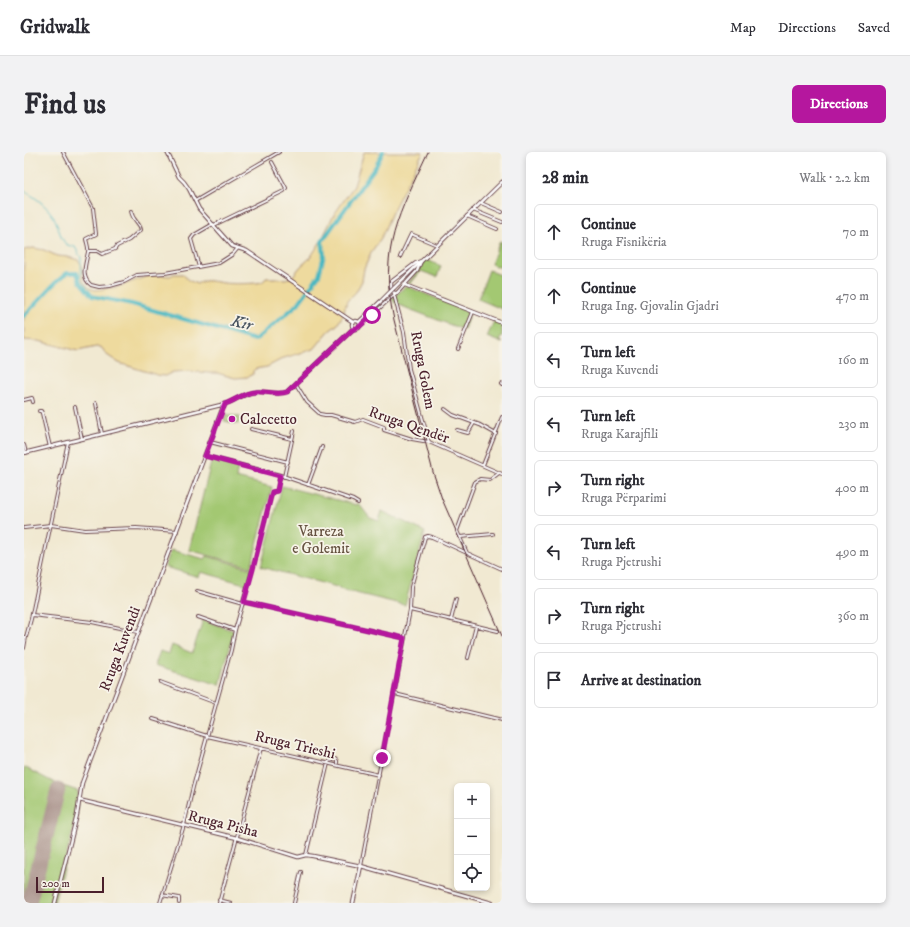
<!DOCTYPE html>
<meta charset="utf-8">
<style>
body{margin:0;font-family:"IM FELL DW Pica",serif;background:#f2f2f3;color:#2b2b33}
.controls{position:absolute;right:12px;bottom:12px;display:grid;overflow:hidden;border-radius:6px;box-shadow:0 2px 6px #0003}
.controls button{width:36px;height:36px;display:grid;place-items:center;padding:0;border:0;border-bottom:1px solid #e1e1e2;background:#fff;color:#2b2b33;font:20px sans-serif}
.scale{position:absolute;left:12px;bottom:10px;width:68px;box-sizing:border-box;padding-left:4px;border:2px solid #4a1f2b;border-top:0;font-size:11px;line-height:14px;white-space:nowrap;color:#4a1f2b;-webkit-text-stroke:3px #f7f3e8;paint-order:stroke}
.stop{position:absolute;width:12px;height:12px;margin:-9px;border:3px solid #b5179e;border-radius:50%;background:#fff}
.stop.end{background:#b5179e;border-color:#fff;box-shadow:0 1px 4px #0008}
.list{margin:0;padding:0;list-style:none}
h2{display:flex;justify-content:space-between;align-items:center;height:52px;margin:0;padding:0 16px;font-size:17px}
h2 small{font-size:13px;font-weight:400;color:#7c7c81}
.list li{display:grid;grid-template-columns:26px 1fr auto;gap:12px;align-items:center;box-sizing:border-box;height:56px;margin:0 8px 8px;padding:0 8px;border:1px solid #e1e1e2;border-radius:6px}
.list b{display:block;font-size:15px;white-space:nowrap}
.list p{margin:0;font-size:13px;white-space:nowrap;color:#7c7c81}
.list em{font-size:13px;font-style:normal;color:#7c7c81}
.icon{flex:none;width:22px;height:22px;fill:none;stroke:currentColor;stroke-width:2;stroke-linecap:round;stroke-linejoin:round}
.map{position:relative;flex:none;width:478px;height:751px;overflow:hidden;border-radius:6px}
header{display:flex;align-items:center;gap:24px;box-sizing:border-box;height:56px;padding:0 20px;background:#fff;border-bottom:1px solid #e1e1e2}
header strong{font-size:19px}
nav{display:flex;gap:22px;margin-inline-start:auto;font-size:14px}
.intro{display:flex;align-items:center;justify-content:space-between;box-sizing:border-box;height:96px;padding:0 24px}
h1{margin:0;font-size:28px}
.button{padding:10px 18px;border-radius:6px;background:#b5179e;color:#fff;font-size:14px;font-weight:700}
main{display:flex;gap:24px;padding:0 24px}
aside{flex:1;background:#fff;border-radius:6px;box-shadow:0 2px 6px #0003}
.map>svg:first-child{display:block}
.green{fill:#a3c872;stroke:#76744e}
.sand{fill:#eeda9e;stroke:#9c7c64}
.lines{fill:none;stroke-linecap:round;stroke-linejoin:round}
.stream{stroke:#48b7c1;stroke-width:1}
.river{stroke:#48b7c1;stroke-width:4}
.runway{stroke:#9e847e;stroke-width:15}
.minor-casing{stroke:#633d44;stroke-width:4}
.tertiary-casing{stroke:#633d44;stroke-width:4.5}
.secondary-casing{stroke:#633d44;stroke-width:4.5}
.minor{stroke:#fff;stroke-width:2}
.tertiary{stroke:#fff;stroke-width:2.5}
.secondary{stroke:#fff;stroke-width:2.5}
.rail{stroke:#4a1f2b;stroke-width:1}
.secondary-bridge-casing{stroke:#633d44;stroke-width:4.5;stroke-linecap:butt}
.secondary-bridge{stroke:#fff;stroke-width:2.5}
.route{stroke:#b5179e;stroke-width:5}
.poi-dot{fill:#b5179e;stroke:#f7f3e8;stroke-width:1.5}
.labels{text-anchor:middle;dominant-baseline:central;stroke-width:3.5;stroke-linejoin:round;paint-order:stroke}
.street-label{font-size:15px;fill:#4a1f2b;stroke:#f7f3e8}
.poi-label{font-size:15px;fill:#4a1f2b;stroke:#f7f3e8;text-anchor:start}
.park-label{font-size:15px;fill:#655240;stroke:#f7f3e8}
.water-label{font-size:16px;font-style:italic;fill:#495460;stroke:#f7f3e8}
</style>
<header>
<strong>Gridwalk</strong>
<nav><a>Map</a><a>Directions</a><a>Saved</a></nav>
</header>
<div class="intro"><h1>Find us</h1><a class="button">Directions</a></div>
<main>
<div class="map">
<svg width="478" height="751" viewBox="0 0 478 751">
<rect width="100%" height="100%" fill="#f7f3e8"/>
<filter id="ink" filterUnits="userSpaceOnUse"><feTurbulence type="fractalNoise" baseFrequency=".025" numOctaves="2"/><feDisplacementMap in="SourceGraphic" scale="8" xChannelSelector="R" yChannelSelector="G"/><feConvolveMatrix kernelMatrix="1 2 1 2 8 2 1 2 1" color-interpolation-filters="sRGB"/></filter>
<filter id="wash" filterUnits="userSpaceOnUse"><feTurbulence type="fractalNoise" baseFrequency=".012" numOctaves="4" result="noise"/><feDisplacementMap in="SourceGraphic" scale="16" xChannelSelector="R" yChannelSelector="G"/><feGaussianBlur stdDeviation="0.9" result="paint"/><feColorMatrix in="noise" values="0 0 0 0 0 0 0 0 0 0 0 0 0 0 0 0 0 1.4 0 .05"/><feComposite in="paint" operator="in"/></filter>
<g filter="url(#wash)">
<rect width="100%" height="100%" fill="#f1e9d2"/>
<path class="green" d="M 476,89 L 478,90 L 478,116 L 467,112 Z
M 401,108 L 402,109 L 403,108 L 417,114 L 413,125 L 397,119 L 386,132 L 384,132 Z
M 465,118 L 478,124 L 478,157 L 454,147 Z
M 382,134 L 446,160 L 440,178 L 372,152 L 367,147 Z
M 470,169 L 478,172 L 478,183 L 475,188 L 478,191 L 463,185 Z
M 202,262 L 216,265 L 214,272 L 200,269 Z
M 188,307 L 214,314 L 212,326 L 248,335 L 227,415 L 165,398 Z
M 258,334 L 333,353 L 334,351 L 346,366 L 355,369 L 358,359 L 401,380 L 381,453 L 315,437 L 313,435 L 237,415 Z
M 147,398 L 181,407 L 183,404 L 228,417 L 224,433 L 177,420 L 175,425 L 141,415 Z
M 179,468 L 210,479 L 196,533 L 131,513 L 136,499 L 145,502 L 148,493 L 168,501 Z
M 0,615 L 33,632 L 54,639 L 53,658 L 49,678 L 30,751 L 0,751 Z"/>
<path class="sand" d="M 340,0 L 399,0 L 368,60 L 357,86 L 348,99 L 340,117 L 338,129 L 332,140 L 323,149 L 319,163 L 313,173 L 305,179 L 290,197 L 260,206 L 243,215 L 231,217 L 229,219 L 229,222 L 223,225 L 211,226 L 193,221 L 185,221 L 165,219 L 149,220 L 141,224 L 133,223 L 95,211 L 83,203 L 77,195 L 72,195 L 54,199 L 15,189 L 0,188 L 0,98 L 9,96 L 20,98 L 33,104 L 44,105 L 54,108 L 58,113 L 59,129 L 65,136 L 71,138 L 94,135 L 121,125 L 135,123 L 146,124 L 150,122 L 159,122 L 164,128 L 173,132 C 181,126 191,130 200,131 C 207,132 232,132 238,130 C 240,129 241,127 242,126 L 253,126 L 261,127 L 268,125 L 277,114 L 286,106 L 297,89 L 309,64 L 330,34 Z"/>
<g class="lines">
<path class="stream" d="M 0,39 C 11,45 22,53 29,64 C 34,71 36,87 42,92 C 45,94 48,94 51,95 L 57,106 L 57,122 L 55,127"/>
<path class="river" d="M 0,164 L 30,132 L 43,121 L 53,121 L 56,130 L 68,144 L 108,152 L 231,188 L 274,152 L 295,123 L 300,103 L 298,89 L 352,14 L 359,0"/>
<path class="runway" d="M 5,751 L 34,638"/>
</g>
</g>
<g filter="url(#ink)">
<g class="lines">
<defs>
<path id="minor" d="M 39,0 L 69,56 L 72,82 L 62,87 C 63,92 65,96 64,100 C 62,111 56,125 67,133 L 75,135 L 86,134 L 100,130 L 113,123 L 141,121 L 195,111 L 209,102 L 214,96
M 171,49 L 255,0
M 457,51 L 478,60
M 449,58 L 478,70
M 443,64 L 473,77
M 190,73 L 260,39 L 262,36 L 248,10
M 65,99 L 73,99 L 78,102 L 91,97 L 93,94 L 105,88 L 113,81 L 117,78 C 116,70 109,70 107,59
M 376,105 L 387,82 L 413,93
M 175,115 L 167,87 L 170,83 L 189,72
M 370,143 L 380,180 L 385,217 L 405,290
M 335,175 L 371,142
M 434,197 L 449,160
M 272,232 L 283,250 L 296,262 L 301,263 L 307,263 L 331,270 L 339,267 L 360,275 L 360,278 L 388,287 L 405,290 L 478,322
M 477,232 L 478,233
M 0,248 L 8,246 L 9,250
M 72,251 L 78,282
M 51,255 L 58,287
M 421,257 L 429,263 L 456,273 L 472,282
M 15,259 L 17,259 L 18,261 L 26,295
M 227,277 L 268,287
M 433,278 L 444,281 L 450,271
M 186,290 L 264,310
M 0,293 L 2,301
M 181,304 L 256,323 L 329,348 L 334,351
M 459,313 L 478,265
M 260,325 L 270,279
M 284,333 L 298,295
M 0,376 L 27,373 L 61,378 L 112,376 L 153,379
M 401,385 L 404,384 L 408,385 L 478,417
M 436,385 L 469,382
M 443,401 L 433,379 L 451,330 L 456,327 L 466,328 L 475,321
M 173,439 L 219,452
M 220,450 L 380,486
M 386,458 L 474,479
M 8,463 L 68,470 L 114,480
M 174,465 L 211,478
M 427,468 L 432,447
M 0,485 L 2,485 L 7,467 L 44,290
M 0,496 L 2,485
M 444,506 L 452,474
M 136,530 L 192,551
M 371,542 L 478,568
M 129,567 L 183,584
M 183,584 L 355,623
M 282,703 L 304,611 L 305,609 L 311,607 L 313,609 L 313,611
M 337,714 L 386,458 L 387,435 L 401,385
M 138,743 L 155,746 L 155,751
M 195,748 L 207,751
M 136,751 L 160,673 L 169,635 L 207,498 L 211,478 L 229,416 L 248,340 L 253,339 L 256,323
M 195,751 L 237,596
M 270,751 L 277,720"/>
<path id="tertiary" d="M 143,0 L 155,25 L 160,30 L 165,37 L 175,57 L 208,94 L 223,99 L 329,170
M 397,109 L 393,119 L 373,141 L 370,141 L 367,137 L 367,130 L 392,111 Z
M 381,133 L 478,171
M 55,648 L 213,686 L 274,705 L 282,703 L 289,704 L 337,714 L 468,751
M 31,751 L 53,663 L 58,631 L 199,255
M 329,751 L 337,714"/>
<path id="secondary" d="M 370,136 L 478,30
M328 173a4 4 0 1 1 8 0a4 4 0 1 1-8 0Z
M 335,170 L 356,150
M 201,252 L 198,252 L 198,254 L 200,255 L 201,252 C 211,249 219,241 231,240 C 241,238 252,244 263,240 L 330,176
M 0,301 L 197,253"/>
</defs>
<use href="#minor" class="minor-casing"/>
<use href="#tertiary" class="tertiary-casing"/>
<use href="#secondary" class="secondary-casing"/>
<use href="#minor" class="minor"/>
<use href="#tertiary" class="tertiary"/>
<use href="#secondary" class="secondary"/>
<path class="rail" d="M 404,0 C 375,62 354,97 370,168 L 409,320 L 418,347 L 478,484"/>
<defs>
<path id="secondary-bridge" d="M 356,150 L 370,136"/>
</defs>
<use href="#secondary-bridge" class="secondary-bridge-casing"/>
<use href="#secondary-bridge" class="secondary-bridge"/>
</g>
</g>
<g class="lines" filter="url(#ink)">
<path class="route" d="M 348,163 L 335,175 L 328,178 L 263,240 C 252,244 241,238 230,240 C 219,241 211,249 201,252 L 181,304 L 256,324 L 253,339 L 248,340 L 229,417 L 220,450 L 380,486 L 358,606"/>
</g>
<circle class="poi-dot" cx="208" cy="267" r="4"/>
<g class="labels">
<g class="street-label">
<text transform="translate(399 218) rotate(79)">Rruga Golem</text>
<text transform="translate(385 273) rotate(19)">Rruga Qendër</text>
<text transform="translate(96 497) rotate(-69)">Rruga Kuvendi</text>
<text transform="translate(271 593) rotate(13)">Rruga Trieshi</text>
<text transform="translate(199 672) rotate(14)">Rruga Pisha</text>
</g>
<g class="poi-label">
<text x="216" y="267">Calccetto</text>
</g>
<g class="park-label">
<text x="297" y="379">Varreza<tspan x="297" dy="17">e Golemit</tspan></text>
</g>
<g class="water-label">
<text transform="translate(218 171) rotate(14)">Kir</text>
</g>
</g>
</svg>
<div class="controls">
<button>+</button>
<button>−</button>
<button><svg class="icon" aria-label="locate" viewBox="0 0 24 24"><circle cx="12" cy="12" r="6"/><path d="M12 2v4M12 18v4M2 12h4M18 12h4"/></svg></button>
</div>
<div class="scale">200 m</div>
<div class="stop" style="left:348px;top:163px"></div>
<div class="stop end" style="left:358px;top:606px"></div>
</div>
<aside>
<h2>28 min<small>Walk · 2.2 km</small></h2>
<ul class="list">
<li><svg class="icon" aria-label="ahead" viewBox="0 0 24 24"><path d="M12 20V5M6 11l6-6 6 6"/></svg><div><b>Continue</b><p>Rruga Fisnikëria</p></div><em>70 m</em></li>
<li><svg class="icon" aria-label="ahead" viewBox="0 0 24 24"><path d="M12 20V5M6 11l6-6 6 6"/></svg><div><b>Continue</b><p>Rruga Ing. Gjovalin Gjadri</p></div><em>470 m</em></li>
<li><svg class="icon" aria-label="left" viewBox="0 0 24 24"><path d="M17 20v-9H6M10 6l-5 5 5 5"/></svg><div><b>Turn left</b><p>Rruga Kuvendi</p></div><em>160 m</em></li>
<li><svg class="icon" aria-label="left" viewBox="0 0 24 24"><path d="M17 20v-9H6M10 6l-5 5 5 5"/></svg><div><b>Turn left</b><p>Rruga Karajfili</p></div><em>230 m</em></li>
<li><svg class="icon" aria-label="right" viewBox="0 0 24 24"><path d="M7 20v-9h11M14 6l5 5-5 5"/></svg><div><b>Turn right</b><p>Rruga Përparimi</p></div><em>400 m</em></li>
<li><svg class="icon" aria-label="left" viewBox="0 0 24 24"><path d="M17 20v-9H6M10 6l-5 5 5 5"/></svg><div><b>Turn left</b><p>Rruga Pjetrushi</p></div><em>490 m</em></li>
<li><svg class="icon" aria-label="right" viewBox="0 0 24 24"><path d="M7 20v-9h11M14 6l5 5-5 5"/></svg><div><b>Turn right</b><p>Rruga Pjetrushi</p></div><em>360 m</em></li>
<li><svg class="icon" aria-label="arrive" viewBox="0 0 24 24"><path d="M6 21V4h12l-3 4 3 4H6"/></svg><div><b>Arrive at destination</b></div></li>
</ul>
</aside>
</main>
